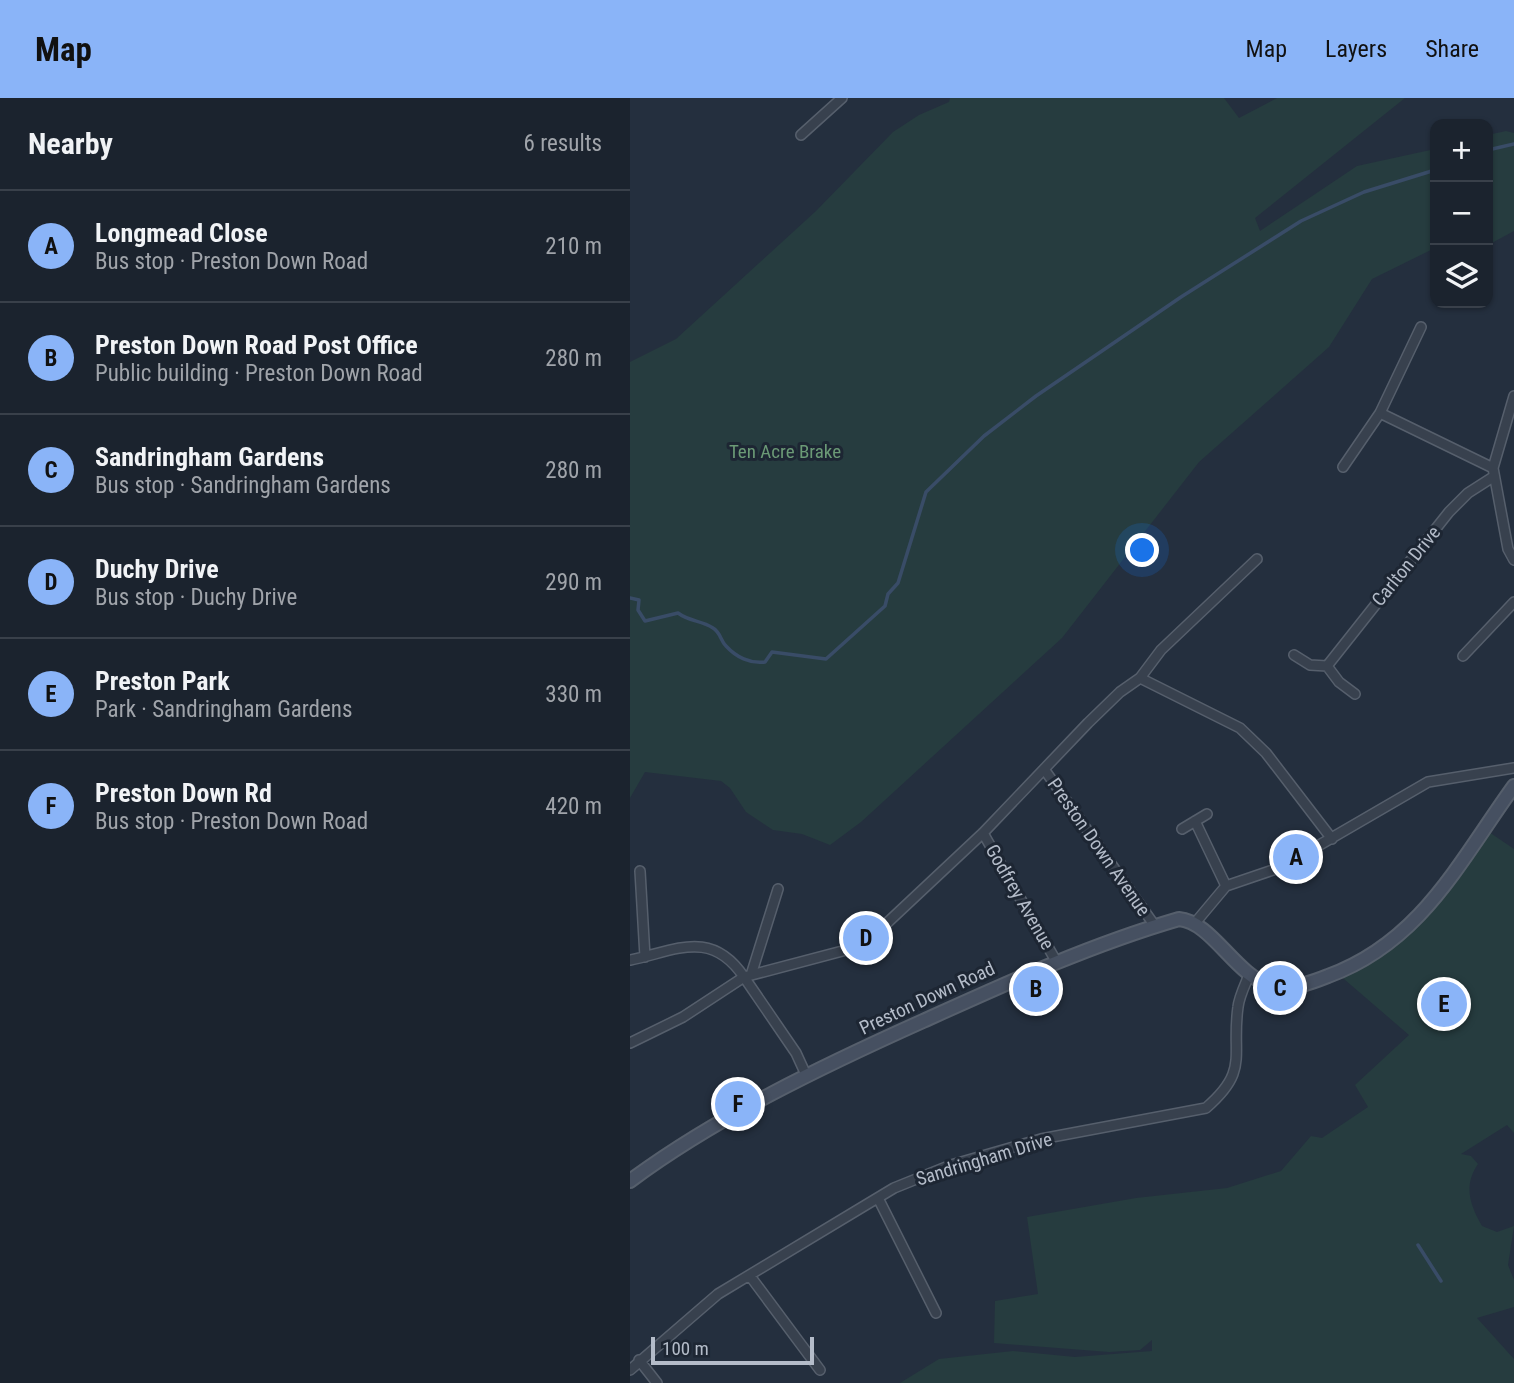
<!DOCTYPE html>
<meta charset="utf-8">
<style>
body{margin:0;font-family:"Roboto Condensed",sans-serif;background:#282f3a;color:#f1f3f6}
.controls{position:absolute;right:21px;top:21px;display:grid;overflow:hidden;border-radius:14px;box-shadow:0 2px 5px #0004}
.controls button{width:63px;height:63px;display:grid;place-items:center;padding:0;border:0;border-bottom:2px solid #39404a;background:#1b232e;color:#f1f3f6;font:35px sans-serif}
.scale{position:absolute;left:21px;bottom:18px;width:163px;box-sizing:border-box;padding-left:7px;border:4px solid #b4bcc9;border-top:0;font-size:19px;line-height:24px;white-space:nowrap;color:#b4bcc9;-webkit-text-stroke:5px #1d2633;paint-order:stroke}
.you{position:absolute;left:513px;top:453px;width:24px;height:24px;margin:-18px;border:5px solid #fff;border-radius:50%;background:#1a73e8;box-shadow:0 0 0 10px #1a73e833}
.badge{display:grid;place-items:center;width:46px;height:46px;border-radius:50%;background:#8ab4f8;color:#111;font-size:23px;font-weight:700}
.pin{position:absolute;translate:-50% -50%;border:4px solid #fff;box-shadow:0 2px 7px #0006}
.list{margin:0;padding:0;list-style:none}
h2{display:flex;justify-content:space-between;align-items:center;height:91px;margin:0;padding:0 28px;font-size:30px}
h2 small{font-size:23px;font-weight:400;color:#a0a4aa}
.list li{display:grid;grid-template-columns:46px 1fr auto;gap:21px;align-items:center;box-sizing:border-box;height:112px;padding:0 28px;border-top:2px solid #39404a}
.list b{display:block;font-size:26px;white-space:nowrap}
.list p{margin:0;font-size:23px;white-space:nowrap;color:#a0a4aa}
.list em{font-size:23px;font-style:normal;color:#a0a4aa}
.icon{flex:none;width:38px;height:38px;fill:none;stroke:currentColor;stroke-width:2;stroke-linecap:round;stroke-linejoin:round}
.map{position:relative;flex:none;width:884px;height:1285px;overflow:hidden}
header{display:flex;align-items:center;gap:42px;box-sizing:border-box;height:98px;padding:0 35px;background:#8ab4f8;color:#111}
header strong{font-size:33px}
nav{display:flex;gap:38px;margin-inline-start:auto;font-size:24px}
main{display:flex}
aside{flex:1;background:#1b232e}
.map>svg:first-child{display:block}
.green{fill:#263c3f}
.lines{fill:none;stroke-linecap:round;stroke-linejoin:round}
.stream{stroke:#394c67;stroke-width:3.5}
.street-casing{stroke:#565f6c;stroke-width:12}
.secondary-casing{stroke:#565f6c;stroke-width:16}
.street{stroke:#38414e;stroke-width:9}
.secondary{stroke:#465061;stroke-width:12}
.labels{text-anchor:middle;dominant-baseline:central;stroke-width:6;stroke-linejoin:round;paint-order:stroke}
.park-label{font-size:19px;fill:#6b9a76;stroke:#1d2633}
.street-label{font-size:19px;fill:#b4bcc9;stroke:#1d2633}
</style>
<header>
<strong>Map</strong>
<nav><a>Map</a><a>Layers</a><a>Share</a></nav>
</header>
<main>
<aside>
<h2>Nearby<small>6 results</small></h2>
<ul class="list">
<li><span class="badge">A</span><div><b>Longmead Close</b><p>Bus stop · Preston Down Road</p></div><em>210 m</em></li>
<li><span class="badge">B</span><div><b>Preston Down Road Post Office</b><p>Public building · Preston Down Road</p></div><em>280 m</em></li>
<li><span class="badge">C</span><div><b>Sandringham Gardens</b><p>Bus stop · Sandringham Gardens</p></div><em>280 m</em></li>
<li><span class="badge">D</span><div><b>Duchy Drive</b><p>Bus stop · Duchy Drive</p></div><em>290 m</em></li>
<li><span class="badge">E</span><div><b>Preston Park</b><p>Park · Sandringham Gardens</p></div><em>330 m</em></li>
<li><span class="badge">F</span><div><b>Preston Down Rd</b><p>Bus stop · Preston Down Road</p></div><em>420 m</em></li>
</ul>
</aside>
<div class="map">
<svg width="884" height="1285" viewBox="0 0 884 1285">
<rect width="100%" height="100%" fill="#242f3e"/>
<path class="green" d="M 320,0 L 594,0 L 609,20 L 647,0 L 775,0 L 625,120 L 630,133 L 727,68 L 805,51 L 805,150 L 742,181 L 699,249 L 569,364 L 432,540 L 231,724 L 200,747 L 172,736 L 143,732 L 116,714 L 100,690 L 91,683 L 15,674 L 0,700 L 0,264 L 46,241 L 186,113 L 263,34 L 289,17 L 319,4 Z
M 876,33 L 884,35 L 884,133 L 858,147 L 858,37 Z
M 859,734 L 884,751 L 884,1035 L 877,1027 L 831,1056 L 841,1058 L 848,1066 C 833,1088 840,1107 852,1128 L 867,1134 L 884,1128 L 878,1167 L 884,1182 L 884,1209 L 847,1220 L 884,1261 L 884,1285 L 270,1285 L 309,1261 L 383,1253 L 445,1259 L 522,1253 L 522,1242 L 510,1252 L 479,1254 L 364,1245 L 365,1203 L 408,1196 L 397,1119 L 506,1100 L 597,1090 L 651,1073 L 681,1038 L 692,1040 L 738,1009 L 725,987 L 779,937 L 707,875 L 747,855 Z"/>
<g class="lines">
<path class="stream" d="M 858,52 L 884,46
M 0,500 L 9,502 L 8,512 L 15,523 L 48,515 C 60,524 71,522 83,530 C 91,535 90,542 96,548 C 106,559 120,566 135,564 L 142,554 L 196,561 L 255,508 L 258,496 L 268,485 L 296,394 L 354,338 L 406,298 L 551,199 L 671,123 L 734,94 L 805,72
M 788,1147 L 811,1183"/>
<defs>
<path id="street" d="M 171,37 L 212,0
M 884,298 L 863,370 L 878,451 L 884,462
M 750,315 L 863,370
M 713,369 L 750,315 L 791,229
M 664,557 L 680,567 L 697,568
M 833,558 L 884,504
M 510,580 L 610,630 L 636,655 L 702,741
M 725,596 L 709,584 L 697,568 L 819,414 L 838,395 L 863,379
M 414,671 L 525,828
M 565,723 L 596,788
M 552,731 L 577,716
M 353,735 L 426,863
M 10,773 L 15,859
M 565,825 L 596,788 L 643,772 L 674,756 L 798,684 L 884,670
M 0,862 C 45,853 81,830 114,879 L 220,851 L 241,840 L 353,735 L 458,625 L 490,594 L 510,580 L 531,552 L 627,461
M 121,877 L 148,791
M 0,945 L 53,919 L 114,879 L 166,955 L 177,979
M 248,1100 L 306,1215
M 120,1178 L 190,1272
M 9,1262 L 27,1285
M 0,1272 L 88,1196 L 264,1090 L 321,1067 L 411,1041 L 576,1010 C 620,972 601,958 608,909 C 609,899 615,887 619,877"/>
<path id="secondary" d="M 0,1083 C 86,1019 195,967 293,923 C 377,885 460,847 549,821 C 582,824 605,877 641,888 C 657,894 683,884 698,878 C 791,844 829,764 884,688"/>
</defs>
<use href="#street" class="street-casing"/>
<use href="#secondary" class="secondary-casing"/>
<use href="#street" class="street"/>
<use href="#secondary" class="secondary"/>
</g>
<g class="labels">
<g class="park-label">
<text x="155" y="353">Ten Acre Brake</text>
</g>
<g class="street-label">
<text transform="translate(776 468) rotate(-51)">Carlton Drive</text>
<text transform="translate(469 749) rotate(55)">Preston Down Avenue</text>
<text transform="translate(390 799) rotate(60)">Godfrey Avenue</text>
<text transform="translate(297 900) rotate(-25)">Preston Down Road</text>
<text transform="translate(354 1061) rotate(-17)">Sandringham Drive</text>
</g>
</g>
</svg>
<div class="controls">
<button>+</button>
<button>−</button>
<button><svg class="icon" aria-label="layers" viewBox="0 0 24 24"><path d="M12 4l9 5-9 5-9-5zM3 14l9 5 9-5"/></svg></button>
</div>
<div class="scale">100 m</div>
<div class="you"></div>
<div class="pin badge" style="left:666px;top:759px">A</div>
<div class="pin badge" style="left:406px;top:891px">B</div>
<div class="pin badge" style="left:650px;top:890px">C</div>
<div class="pin badge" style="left:236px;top:840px">D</div>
<div class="pin badge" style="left:814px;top:906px">E</div>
<div class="pin badge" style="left:108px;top:1006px">F</div>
</div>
</main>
